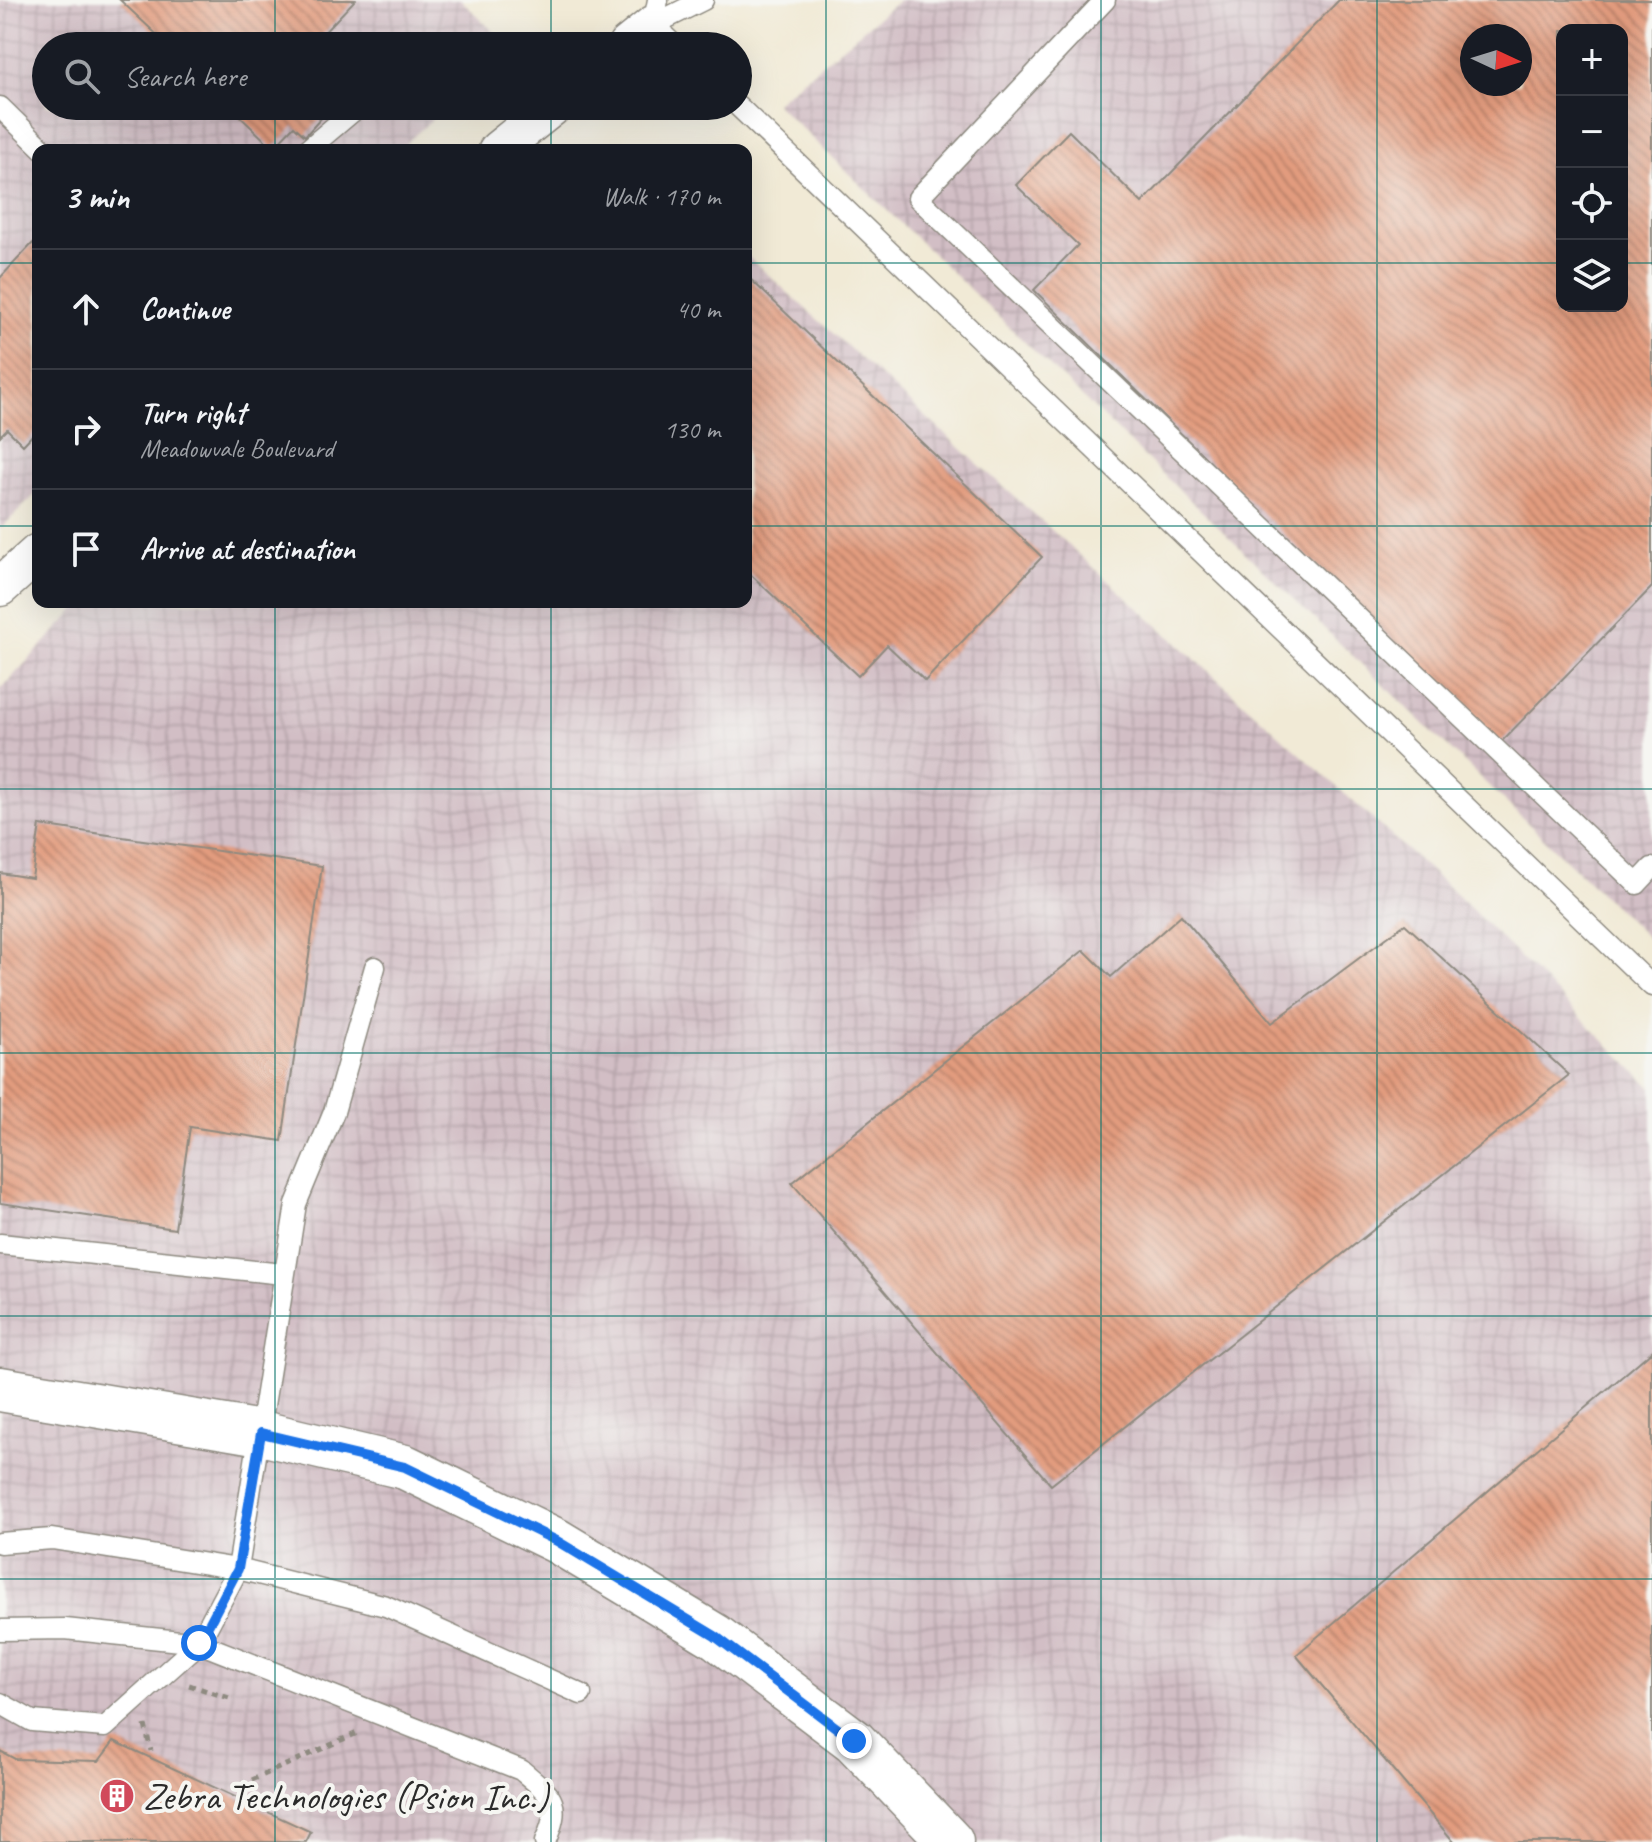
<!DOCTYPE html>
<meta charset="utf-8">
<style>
body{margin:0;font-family:Caveat,sans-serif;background:#20242c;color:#f1f3f6}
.controls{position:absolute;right:24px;top:24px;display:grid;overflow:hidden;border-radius:16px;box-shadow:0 8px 32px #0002}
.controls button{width:72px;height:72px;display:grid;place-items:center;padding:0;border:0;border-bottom:2px solid #363941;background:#171b24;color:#f1f3f6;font:40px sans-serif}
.compass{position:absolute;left:1460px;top:24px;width:72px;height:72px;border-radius:50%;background:#171b24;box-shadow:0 8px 32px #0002;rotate:94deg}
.stop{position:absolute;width:24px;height:24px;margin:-18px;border:6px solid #1a73e8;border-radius:50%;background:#fff}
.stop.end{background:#1a73e8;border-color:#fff;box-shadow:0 2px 8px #0008}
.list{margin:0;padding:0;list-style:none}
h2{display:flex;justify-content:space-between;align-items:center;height:104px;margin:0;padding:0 32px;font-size:34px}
h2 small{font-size:26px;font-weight:400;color:#9ea1a6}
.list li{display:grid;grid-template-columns:52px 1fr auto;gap:24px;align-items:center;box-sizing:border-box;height:120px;padding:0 32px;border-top:2px solid #363941}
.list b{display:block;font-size:30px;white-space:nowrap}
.list p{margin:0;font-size:26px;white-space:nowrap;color:#9ea1a6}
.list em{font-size:26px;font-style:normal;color:#9ea1a6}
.icon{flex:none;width:44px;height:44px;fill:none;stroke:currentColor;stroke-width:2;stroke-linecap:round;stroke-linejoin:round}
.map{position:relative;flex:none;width:1652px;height:1842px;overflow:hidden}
.search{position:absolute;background:#171b24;box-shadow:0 8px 32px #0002;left:32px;top:32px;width:720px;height:88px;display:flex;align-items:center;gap:20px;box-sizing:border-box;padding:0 28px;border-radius:44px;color:#9ea1a6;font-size:30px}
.panel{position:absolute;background:#171b24;box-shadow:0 8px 32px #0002;left:32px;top:144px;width:720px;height:464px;border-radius:16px}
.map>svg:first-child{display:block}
.industrial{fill:url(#industrial-grid);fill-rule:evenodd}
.building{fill:url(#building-back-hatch);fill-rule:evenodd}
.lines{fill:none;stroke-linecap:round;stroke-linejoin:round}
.service-casing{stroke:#8e8a80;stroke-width:23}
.minor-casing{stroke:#8e8a80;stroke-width:41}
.secondary-casing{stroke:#8e8a80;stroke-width:47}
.path{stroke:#8e8a80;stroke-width:5;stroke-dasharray:6 6;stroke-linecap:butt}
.service{stroke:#fff;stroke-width:20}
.minor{stroke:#fff;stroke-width:38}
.secondary{stroke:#fff;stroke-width:44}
.route{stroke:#1a73e8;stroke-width:10}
.grid{fill:none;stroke:#0f766e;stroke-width:2;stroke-opacity:0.55}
.labels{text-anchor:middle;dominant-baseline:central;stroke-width:8;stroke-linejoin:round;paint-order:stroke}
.poi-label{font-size:38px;fill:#2b2b2b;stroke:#f6f6f2;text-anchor:start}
</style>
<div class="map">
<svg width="1652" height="1842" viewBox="0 0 1652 1842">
<defs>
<pattern id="industrial-grid" width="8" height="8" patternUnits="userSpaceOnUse" patternTransform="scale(2)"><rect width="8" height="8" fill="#d2bec5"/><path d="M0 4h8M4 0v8" fill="none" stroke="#b4a3a9"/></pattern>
<pattern id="building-back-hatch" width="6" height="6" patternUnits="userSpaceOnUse" patternTransform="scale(2)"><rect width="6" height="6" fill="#e29b7e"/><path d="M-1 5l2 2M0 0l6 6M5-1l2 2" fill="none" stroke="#b77f67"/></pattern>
</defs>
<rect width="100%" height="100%" fill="#f6f6f2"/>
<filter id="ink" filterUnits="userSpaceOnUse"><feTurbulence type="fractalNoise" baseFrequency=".0125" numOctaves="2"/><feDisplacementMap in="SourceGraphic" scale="16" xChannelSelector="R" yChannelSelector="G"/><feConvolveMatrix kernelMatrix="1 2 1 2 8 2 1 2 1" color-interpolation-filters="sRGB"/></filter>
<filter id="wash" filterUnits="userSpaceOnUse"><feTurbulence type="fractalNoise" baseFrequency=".006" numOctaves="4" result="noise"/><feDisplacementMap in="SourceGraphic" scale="32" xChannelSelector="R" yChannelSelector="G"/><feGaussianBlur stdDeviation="1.8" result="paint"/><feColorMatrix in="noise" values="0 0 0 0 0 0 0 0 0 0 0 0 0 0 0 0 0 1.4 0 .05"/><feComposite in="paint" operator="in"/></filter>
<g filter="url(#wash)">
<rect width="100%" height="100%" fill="#f1ead6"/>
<path class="industrial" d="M 0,0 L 461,0 L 508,46 L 46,46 L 46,106 L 446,106 L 399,150 L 38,150 L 38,492 L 0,529 Z
M 899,0 L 1652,0 L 1652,942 L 775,103 ZM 1562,30 L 1622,30 L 1622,306 L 1562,306 ZM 1472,36 L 1520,36 L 1520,84 L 1472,84 Z
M 746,255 L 1457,895 L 1652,1088 L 1652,1842 L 0,1842 L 0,690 L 83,602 L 746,602 Z"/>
<g id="blocks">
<path class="building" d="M 120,0 L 355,0 L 319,38 L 328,46 L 169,46 Z
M 1339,0 L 1652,0 L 1652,587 L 1499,744 L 1034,290 L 1078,245 L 1016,185 L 1069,131 L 1142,203 ZM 1562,30 L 1622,30 L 1622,306 L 1562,306 ZM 1472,36 L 1520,36 L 1520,84 L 1472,84 Z
M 229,106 L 332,106 L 305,136 L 294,126 L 273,148 Z
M 33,243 L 38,249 L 38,429 L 23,445 L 7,429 L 0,436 L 0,278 Z
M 746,275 L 1042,557 L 925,681 L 887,645 L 858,676 L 746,570 Z
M 40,825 L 322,866 L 282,1141 L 190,1127 L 175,1229 L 0,1203 L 0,873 L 32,878 Z
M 1181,915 L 1272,1023 L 1405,924 L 1569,1075 L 1051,1485 L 792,1183 L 1084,950 L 1111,977 Z
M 1652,1351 L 1652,1842 L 1454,1842 L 1296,1655 Z
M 114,1741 L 311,1832 L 306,1842 L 0,1842 L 0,1751 L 15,1759 L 99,1761 Z"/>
</g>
</g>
<g filter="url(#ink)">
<use href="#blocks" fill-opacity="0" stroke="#8e8a80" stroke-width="2"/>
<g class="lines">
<defs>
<path id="service" d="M 1105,0 L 918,198 L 1637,884 L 1652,868
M 653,25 L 703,0
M 653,25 L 675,46
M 653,25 L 658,0
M 738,106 L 1652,986
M 0,107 L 44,150
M 307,150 L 359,106
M 375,967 L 334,1112 L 296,1204 L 238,1569 L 199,1643 L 521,1770 C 552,1796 563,1801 545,1842
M 0,1244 L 283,1274
M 0,1543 L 52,1539 L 238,1569 L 386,1606 L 581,1694
M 0,1630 L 65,1629 L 199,1643
M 0,1703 L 32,1721 L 105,1727 L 199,1643"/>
<path id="minor" d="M 627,46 L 653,25
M 498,150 L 553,106
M 0,587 L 38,553"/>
<path id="secondary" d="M 0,1389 L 261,1433 L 405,1467 L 557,1541 L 715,1636 L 854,1741 L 951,1842"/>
</defs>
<use href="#service" class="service-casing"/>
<use href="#minor" class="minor-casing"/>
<use href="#secondary" class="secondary-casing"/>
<path class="path" d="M 189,1685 L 229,1698
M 145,1725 L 151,1751
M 241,1785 L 357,1733"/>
<use href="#service" class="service"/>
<use href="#minor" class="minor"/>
<use href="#secondary" class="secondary"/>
</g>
</g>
<g class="lines" filter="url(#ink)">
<path class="route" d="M 199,1643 L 238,1569 L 261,1433 L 405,1467 L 557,1541 L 715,1636 L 854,1741"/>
</g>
<path class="grid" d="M 275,0 L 275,46M 551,0 L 551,46M 826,0 L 826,1842M 1101,0 L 1101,1842M 1377,0 L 1377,1842M 275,106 L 275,150M 551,106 L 551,150M 0,263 L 38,263M 746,263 L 1562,263M 1622,263 L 1652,263M 0,526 L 38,526M 746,526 L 1652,526M 275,602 L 275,1842M 551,602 L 551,1842M 0,789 L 1652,789M 0,1053 L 1652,1053M 0,1316 L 1652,1316M 0,1579 L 1652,1579"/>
<defs>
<symbol id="building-disc" viewBox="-11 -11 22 22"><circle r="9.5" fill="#d1495b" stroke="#f6f6f2"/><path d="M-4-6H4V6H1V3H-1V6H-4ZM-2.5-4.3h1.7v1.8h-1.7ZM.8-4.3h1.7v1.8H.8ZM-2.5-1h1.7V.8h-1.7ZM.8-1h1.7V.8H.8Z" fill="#fff"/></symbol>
</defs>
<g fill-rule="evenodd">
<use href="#building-disc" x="97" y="1776" width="40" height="40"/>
</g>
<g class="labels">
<g class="poi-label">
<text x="143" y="1796">Zebra Technologies (Psion Inc.)</text>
</g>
</g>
</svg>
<div class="controls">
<button>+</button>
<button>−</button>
<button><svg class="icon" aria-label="locate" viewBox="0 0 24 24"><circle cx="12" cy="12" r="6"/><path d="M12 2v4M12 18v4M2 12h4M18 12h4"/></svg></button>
<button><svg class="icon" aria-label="layers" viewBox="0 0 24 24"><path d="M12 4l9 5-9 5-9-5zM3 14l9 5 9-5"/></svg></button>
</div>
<svg class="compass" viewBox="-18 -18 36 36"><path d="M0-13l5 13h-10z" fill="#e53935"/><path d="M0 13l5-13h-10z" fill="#9ea1a6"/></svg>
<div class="stop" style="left:199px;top:1643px"></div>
<div class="stop end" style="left:854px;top:1741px"></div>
<div class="search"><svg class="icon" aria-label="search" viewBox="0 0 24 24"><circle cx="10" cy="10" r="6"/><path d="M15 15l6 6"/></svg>Search here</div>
<section class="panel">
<h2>3 min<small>Walk · 170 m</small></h2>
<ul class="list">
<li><svg class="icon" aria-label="ahead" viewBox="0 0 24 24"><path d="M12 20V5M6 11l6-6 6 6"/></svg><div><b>Continue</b></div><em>40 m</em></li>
<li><svg class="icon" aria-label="right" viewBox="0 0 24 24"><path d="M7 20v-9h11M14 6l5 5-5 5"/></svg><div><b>Turn right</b><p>Meadowvale Boulevard</p></div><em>130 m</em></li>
<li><svg class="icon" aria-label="arrive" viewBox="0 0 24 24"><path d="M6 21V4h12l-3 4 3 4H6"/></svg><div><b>Arrive at destination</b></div></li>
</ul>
</section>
</div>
